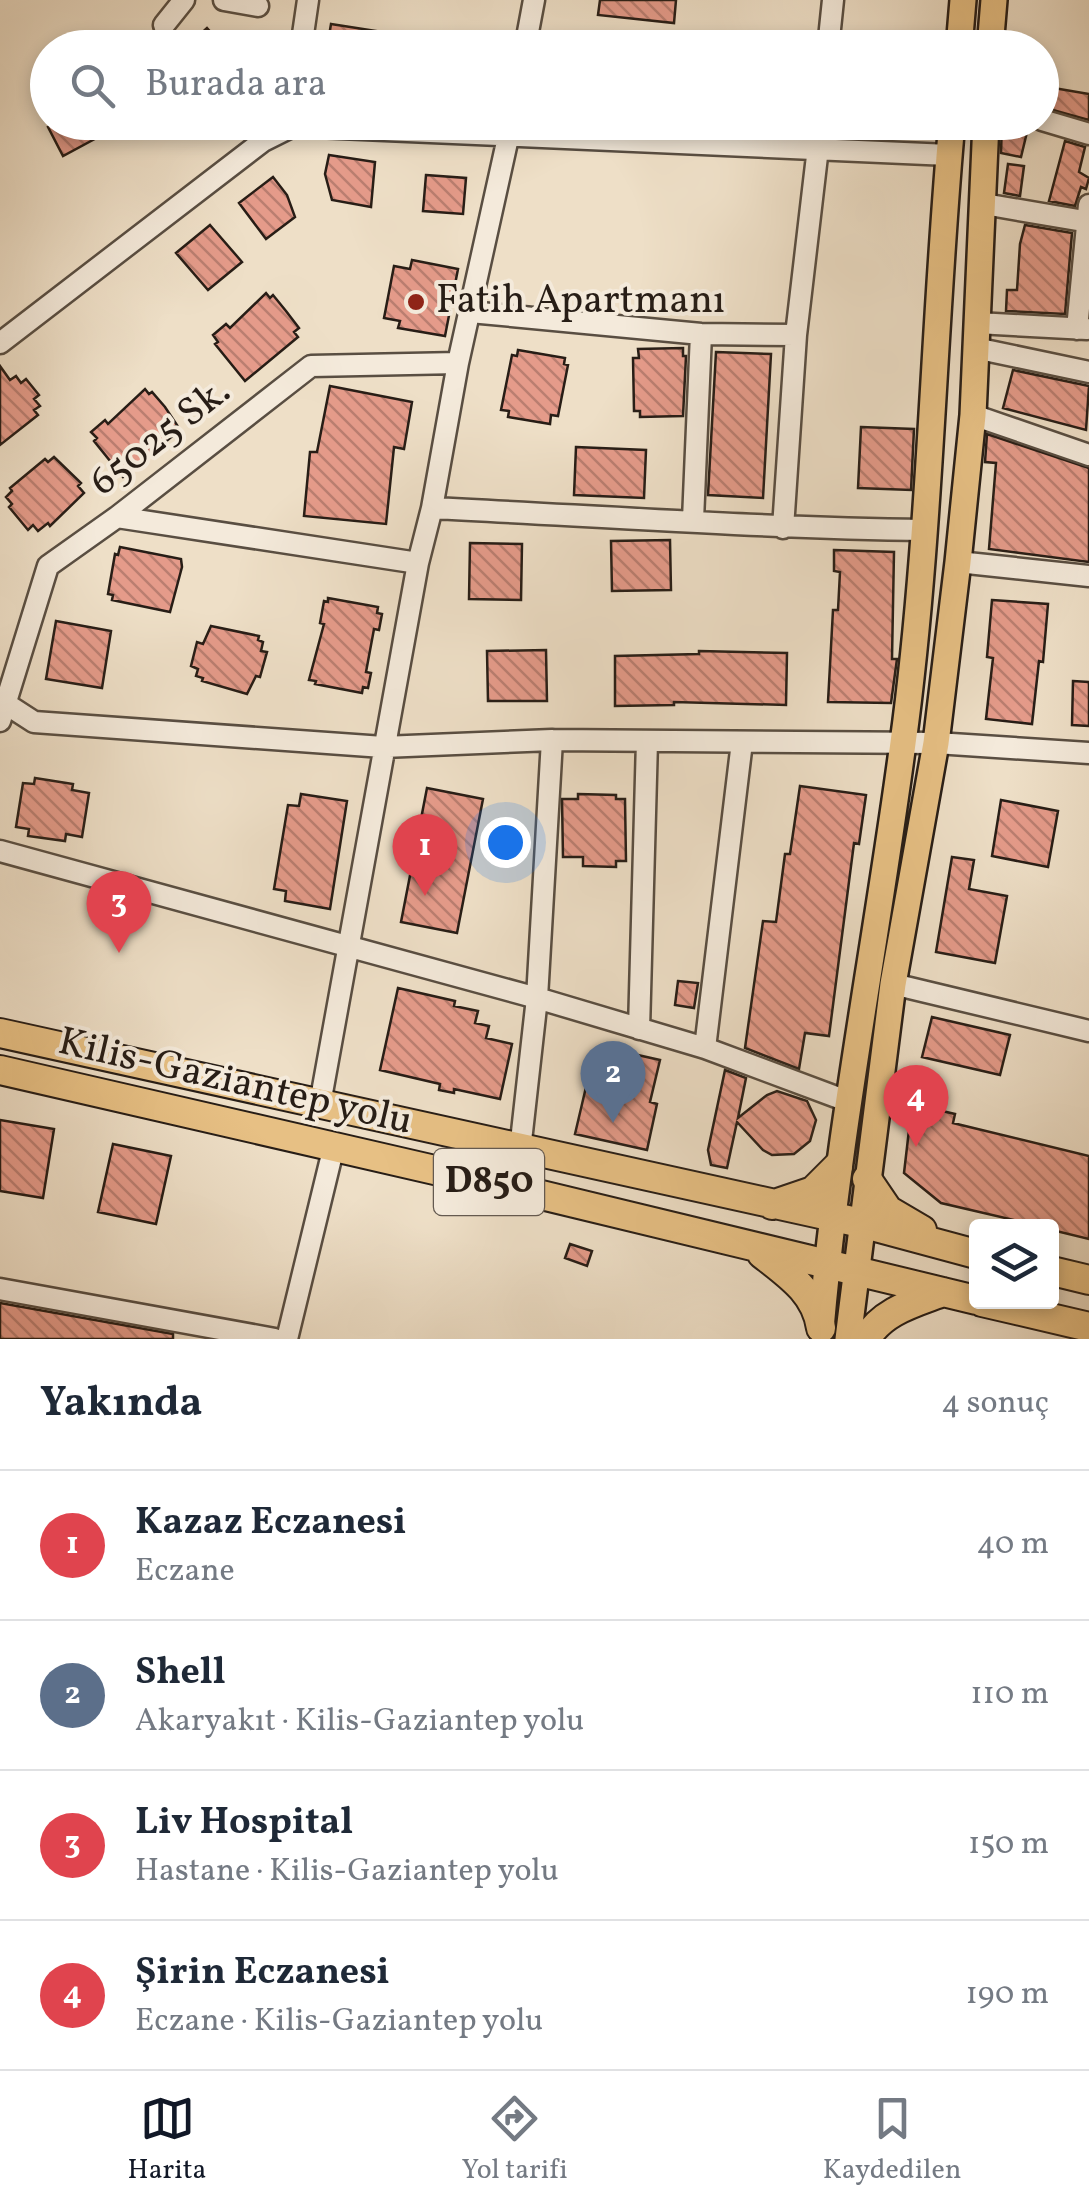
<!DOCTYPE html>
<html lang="tr">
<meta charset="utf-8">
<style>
body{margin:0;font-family:Vollkorn,serif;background:#f6f6f7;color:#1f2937}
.controls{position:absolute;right:30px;bottom:30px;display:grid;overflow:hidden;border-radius:10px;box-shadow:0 5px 15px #0003}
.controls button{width:90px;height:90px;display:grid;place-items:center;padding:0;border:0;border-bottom:2px solid #e0e1e3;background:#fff;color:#1f2937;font:50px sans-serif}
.you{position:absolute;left:505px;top:842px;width:35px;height:35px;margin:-25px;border:8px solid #fff;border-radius:50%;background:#1a73e8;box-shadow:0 0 0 15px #1a73e833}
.badge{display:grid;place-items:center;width:65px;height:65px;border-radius:50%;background:#111827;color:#fff;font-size:32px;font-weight:700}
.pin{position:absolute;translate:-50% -82px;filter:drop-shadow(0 2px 5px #0008)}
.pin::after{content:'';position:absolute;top:52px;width:35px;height:30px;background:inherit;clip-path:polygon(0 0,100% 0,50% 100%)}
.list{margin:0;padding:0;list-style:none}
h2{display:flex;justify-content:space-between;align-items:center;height:130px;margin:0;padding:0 40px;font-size:42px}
h2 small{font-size:32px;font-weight:400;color:#747a83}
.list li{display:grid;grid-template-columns:65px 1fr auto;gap:30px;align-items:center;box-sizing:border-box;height:150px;padding:0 40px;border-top:2px solid #e0e1e3}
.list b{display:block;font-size:38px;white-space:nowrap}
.list p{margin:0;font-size:32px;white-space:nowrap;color:#747a83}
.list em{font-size:32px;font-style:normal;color:#747a83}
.icon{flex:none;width:55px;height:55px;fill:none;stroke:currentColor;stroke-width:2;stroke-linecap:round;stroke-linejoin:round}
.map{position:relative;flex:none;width:1089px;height:1339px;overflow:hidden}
.search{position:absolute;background:#fff;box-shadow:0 5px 15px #0003;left:30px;right:30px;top:30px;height:110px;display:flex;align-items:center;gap:25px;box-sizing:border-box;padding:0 35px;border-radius:55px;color:#747a83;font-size:38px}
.sheet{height:730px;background:#fff}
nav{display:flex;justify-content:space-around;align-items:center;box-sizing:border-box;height:140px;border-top:2px solid #e0e1e3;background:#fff;font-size:28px;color:#747a83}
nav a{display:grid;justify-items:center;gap:5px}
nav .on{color:#111827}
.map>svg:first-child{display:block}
.building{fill:url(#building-back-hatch);stroke:#271d16;stroke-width:2.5}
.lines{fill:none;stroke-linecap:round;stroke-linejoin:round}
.minor-casing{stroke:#594e42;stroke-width:25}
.major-casing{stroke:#271d16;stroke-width:30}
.highway-casing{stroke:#271d16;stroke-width:32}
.minor{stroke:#f4eadb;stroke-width:20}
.major{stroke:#e7c084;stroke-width:25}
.highway{stroke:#e7c084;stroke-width:28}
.poi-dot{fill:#8f2418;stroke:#f4eadb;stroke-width:4}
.labels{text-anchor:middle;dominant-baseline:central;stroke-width:8;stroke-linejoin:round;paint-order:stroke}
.shield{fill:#f4eadb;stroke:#645a51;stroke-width:2.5}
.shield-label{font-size:38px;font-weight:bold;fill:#271d16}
.poi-label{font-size:40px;fill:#271d16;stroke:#f4eadb;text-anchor:start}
.street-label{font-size:40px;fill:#271d16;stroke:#f4eadb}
</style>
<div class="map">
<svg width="1089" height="1339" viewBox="0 0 1089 1339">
<defs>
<pattern id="building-back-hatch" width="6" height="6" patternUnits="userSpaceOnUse" patternTransform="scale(2.5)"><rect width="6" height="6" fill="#e59b8a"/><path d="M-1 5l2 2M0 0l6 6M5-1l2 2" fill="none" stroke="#ba7e70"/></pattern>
</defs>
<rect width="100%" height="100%" fill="#eedfc7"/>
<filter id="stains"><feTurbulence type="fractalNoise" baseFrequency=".002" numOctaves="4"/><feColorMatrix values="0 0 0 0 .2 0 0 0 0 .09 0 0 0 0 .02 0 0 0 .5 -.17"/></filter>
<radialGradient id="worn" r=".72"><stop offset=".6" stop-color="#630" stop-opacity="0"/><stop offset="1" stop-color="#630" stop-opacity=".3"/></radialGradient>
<path class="building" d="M 600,0 L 676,0 L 674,23 L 598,15 Z
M 331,24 L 389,33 L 387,48 L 327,48 Z
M 207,28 L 225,48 L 185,48 Z
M 891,32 L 944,36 L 943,48 L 890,48 Z
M 1042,86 L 1089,94 L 1089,120 L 1042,107 Z
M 57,122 L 95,122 L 102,135 L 63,156 L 48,127 Z
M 1002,122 L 1028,128 L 1021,157 L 1001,153 Z
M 1065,141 L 1085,147 L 1079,172 L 1089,178 L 1086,189 L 1081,187 L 1075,206 L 1049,201 Z
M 329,155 L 375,162 L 371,207 L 332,200 L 325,174 Z
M 1008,164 L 1024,166 L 1020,196 L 1004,193 Z
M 426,175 L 466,178 L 463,214 L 423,211 Z
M 273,177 L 287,195 L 295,217 L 266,239 L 239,203 Z
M 210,225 L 242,262 L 208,290 L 176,253 Z
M 1025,225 L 1072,233 L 1065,314 L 1006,311 L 1007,290 L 1017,290 L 1020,244 Z
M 412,260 L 458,269 L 445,336 L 398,328 L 400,321 L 384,318 L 394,266 L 410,269 Z
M 266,293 L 270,298 L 273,295 L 286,311 L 299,328 L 294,332 L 298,337 L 245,381 L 215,344 L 218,342 L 213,335 L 226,324 L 230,328 Z
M 683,348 L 683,356 L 686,356 L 683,416 L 640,417 L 640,411 L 634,411 L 633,358 L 639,358 L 638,349 Z
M 518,350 L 565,358 L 564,364 L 568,365 L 558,416 L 551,415 L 550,424 L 508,417 L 509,411 L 501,410 L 512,355 L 517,356 Z
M 716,352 L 771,354 L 763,498 L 708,495 Z
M 0,366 L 10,380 L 16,376 L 21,383 L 26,379 L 39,395 L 34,399 L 40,406 L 34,410 L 38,415 L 0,445 Z
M 1013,370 L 1089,386 L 1086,430 L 1003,408 Z
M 330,386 L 412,402 L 404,449 L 394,447 L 386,524 L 304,516 L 310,452 L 317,452 Z
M 145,389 L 149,394 L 152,392 L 165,407 L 177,425 L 172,428 L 176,433 L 123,477 L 94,441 L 97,438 L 91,432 L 105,420 L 108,424 Z
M 861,427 L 914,429 L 911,490 L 858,488 Z
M 987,434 L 1089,468 L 1089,562 L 989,549 L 996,463 L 985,462 Z
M 576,447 L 646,450 L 644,498 L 574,495 Z
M 54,457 L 81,483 L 78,486 L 84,493 L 50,526 L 48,523 L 38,531 L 33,525 L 28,530 L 9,507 L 12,504 L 6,497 L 12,491 L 10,488 L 45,459 L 48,462 Z
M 670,540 L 671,590 L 612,591 L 611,541 Z
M 470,543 L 522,544 L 521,600 L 469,599 Z
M 120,547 L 181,559 L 182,567 L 170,612 L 112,600 L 113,595 L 108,594 L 115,554 L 118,555 Z
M 834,550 L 894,552 L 892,659 L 897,659 L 891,703 L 828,702 L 833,610 L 838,610 L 840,572 L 834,571 Z
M 328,598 L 378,607 L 377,613 L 382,614 L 379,630 L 374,629 L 366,672 L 371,673 L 368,688 L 363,687 L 362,693 L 315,684 L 316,681 L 309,680 L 324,624 L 320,623 L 324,601 L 328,602 Z
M 992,600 L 1048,604 L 1043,662 L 1039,661 L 1032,724 L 986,719 L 993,658 L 987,657 Z
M 56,621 L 111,631 L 102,688 L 46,679 Z
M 211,626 L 259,636 L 258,640 L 263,642 L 261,651 L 267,652 L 260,677 L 256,676 L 247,694 L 202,681 L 203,678 L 196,676 L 198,669 L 191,666 L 197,642 L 203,644 Z
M 546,650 L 547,701 L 488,701 L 487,651 Z
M 699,651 L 787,653 L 786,705 L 674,702 L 674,705 L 615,706 L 615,656 L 699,654 Z
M 1073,681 L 1089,682 L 1089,726 L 1072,725 Z
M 35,778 L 73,784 L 72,790 L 89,793 L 82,837 L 66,834 L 65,841 L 28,836 L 29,829 L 16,827 L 23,783 L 34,784 Z
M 800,786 L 866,795 L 859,844 L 854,843 L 829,1036 L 805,1033 L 799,1069 L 745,1048 L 763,921 L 776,922 L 785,854 L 790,854 Z
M 427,788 L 483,799 L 457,933 L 401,922 Z
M 301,794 L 347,801 L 330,909 L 285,901 L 286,891 L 274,889 L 288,805 L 299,806 Z
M 578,794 L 616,795 L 616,799 L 625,799 L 626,861 L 616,861 L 616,867 L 583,866 L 583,857 L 563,857 L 562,799 L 578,799 Z
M 1001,800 L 1058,811 L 1048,867 L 992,856 Z
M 952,857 L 974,860 L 969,889 L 1007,896 L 995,963 L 936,952 Z
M 678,981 L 698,983 L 694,1008 L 675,1005 Z
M 398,988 L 455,1001 L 454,1006 L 478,1011 L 475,1023 L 489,1026 L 486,1038 L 512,1044 L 500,1099 L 454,1089 L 454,1093 L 439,1090 L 440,1084 L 380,1070 Z
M 932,1017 L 1010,1035 L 1000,1075 L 922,1057 Z
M 602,1047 L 660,1060 L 650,1102 L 657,1104 L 647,1150 L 575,1134 L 586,1087 L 592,1089 Z
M 725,1070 L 746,1078 L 738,1118 L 767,1095 L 777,1091 L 807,1101 L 816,1120 L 810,1141 L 794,1154 L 772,1155 L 763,1150 L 737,1122 L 727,1168 L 711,1165 L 708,1150 Z
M 912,1104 L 955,1114 L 953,1123 L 1089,1156 L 1089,1239 L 1052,1230 L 1052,1226 L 1039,1226 L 941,1203 L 904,1173 Z
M 0,1120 L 54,1129 L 43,1198 L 0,1191 Z
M 113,1144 L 171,1156 L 156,1224 L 98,1212 Z
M 570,1244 L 592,1251 L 587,1266 L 565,1258 Z
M 0,1303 L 173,1334 L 173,1339 L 0,1339 Z"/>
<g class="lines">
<defs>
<path id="minor" d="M 224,0 L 258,6
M 164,25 L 184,0
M 301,48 L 308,0
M 525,48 L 534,0
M 828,48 L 833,0
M 1042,120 L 1089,134
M 984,204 L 1089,222
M 470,312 L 701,334 L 796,335
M 977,323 L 1087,329
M 1077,329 L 1089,205
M 0,343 L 263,141 L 293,126 L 949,155
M 975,348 L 1089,372
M 973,415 L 1089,455
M 432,508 C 597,516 761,528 926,530
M 117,517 L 418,563
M 693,520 L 701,334
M 783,528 L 796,335 L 821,122
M 958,562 L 1089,576
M 0,700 L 34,722 L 383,747 L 552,740 L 936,743 L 1089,753
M 0,721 L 48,566 L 117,517 L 311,366 L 458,363
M 0,851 L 537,998 L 705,1048 L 847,1101
M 893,984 L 1089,1031
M 639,1029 L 647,741
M 705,1048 L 742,742
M 320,1104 L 418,563 L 432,508 L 458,363 L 511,124
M 520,1150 L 537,998 L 552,740
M 0,1289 L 275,1339
M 287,1339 L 334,1146"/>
<path id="major" d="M 959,48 L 963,0
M 990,48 L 994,0
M 821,1329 C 838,1132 877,939 903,743 C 931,537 933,329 952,122
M 848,1339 L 893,984 L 936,743 L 958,562 L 973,415 L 986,122"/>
<path id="highway" d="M 0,1033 L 861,1223 L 976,1254
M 0,1070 L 504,1186 L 976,1300
M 867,1179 L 888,1210 L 922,1230
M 772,1205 L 813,1191 L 838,1166
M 762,1254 C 789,1275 816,1293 821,1328
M 1052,1271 L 1089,1280
M 982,1302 L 1089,1327
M 866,1339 C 882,1311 914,1303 943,1292"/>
</defs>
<use href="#minor" class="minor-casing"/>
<use href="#major" class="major-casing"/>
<use href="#highway" class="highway-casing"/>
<use href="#minor" class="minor"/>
<use href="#major" class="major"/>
<use href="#highway" class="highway"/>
</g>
<circle class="poi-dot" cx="416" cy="302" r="10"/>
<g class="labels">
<rect class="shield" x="434" y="1149" width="110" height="66" rx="8"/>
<g class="shield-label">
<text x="489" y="1182">D850</text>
</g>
<g class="poi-label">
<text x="436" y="302">Fatih Apartmanı</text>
</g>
<g class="street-label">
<text transform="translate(161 438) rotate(-38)">65025 Sk.</text>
<text transform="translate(235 1083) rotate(13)">Kilis-Gaziantep yolu</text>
</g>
</g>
<rect width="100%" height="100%" filter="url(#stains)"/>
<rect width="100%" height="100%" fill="url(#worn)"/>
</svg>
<div class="controls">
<button><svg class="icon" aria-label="layers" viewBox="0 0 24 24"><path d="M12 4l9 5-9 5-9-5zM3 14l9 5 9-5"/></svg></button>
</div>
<div class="you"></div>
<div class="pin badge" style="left:425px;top:896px;background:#e0444e">1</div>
<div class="pin badge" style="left:613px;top:1123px;background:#5c6f8a">2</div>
<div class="pin badge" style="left:119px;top:953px;background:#e0444e">3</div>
<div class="pin badge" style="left:916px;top:1147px;background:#e0444e">4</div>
<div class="search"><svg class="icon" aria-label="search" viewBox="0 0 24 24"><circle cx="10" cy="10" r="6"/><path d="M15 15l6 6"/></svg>Burada ara</div>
</div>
<section class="sheet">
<h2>Yakında<small>4 sonuç</small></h2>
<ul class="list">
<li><span class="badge" style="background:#e0444e">1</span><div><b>Kazaz Eczanesi</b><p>Eczane</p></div><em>40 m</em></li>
<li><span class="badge" style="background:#5c6f8a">2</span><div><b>Shell</b><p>Akaryakıt · Kilis-Gaziantep yolu</p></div><em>110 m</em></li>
<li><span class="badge" style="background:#e0444e">3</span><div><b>Liv Hospital</b><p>Hastane · Kilis-Gaziantep yolu</p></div><em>150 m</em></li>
<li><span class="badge" style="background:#e0444e">4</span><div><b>Şirin Eczanesi</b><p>Eczane · Kilis-Gaziantep yolu</p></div><em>190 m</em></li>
</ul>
</section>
<nav>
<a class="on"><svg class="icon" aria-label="map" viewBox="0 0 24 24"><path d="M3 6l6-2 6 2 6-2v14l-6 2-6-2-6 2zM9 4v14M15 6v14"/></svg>Harita</a>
<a><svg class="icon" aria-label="directions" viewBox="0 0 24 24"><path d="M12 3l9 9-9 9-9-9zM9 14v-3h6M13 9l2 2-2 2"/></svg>Yol tarifi</a>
<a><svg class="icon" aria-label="saved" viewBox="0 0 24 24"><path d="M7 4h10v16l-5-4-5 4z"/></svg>Kaydedilen</a>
</nav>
